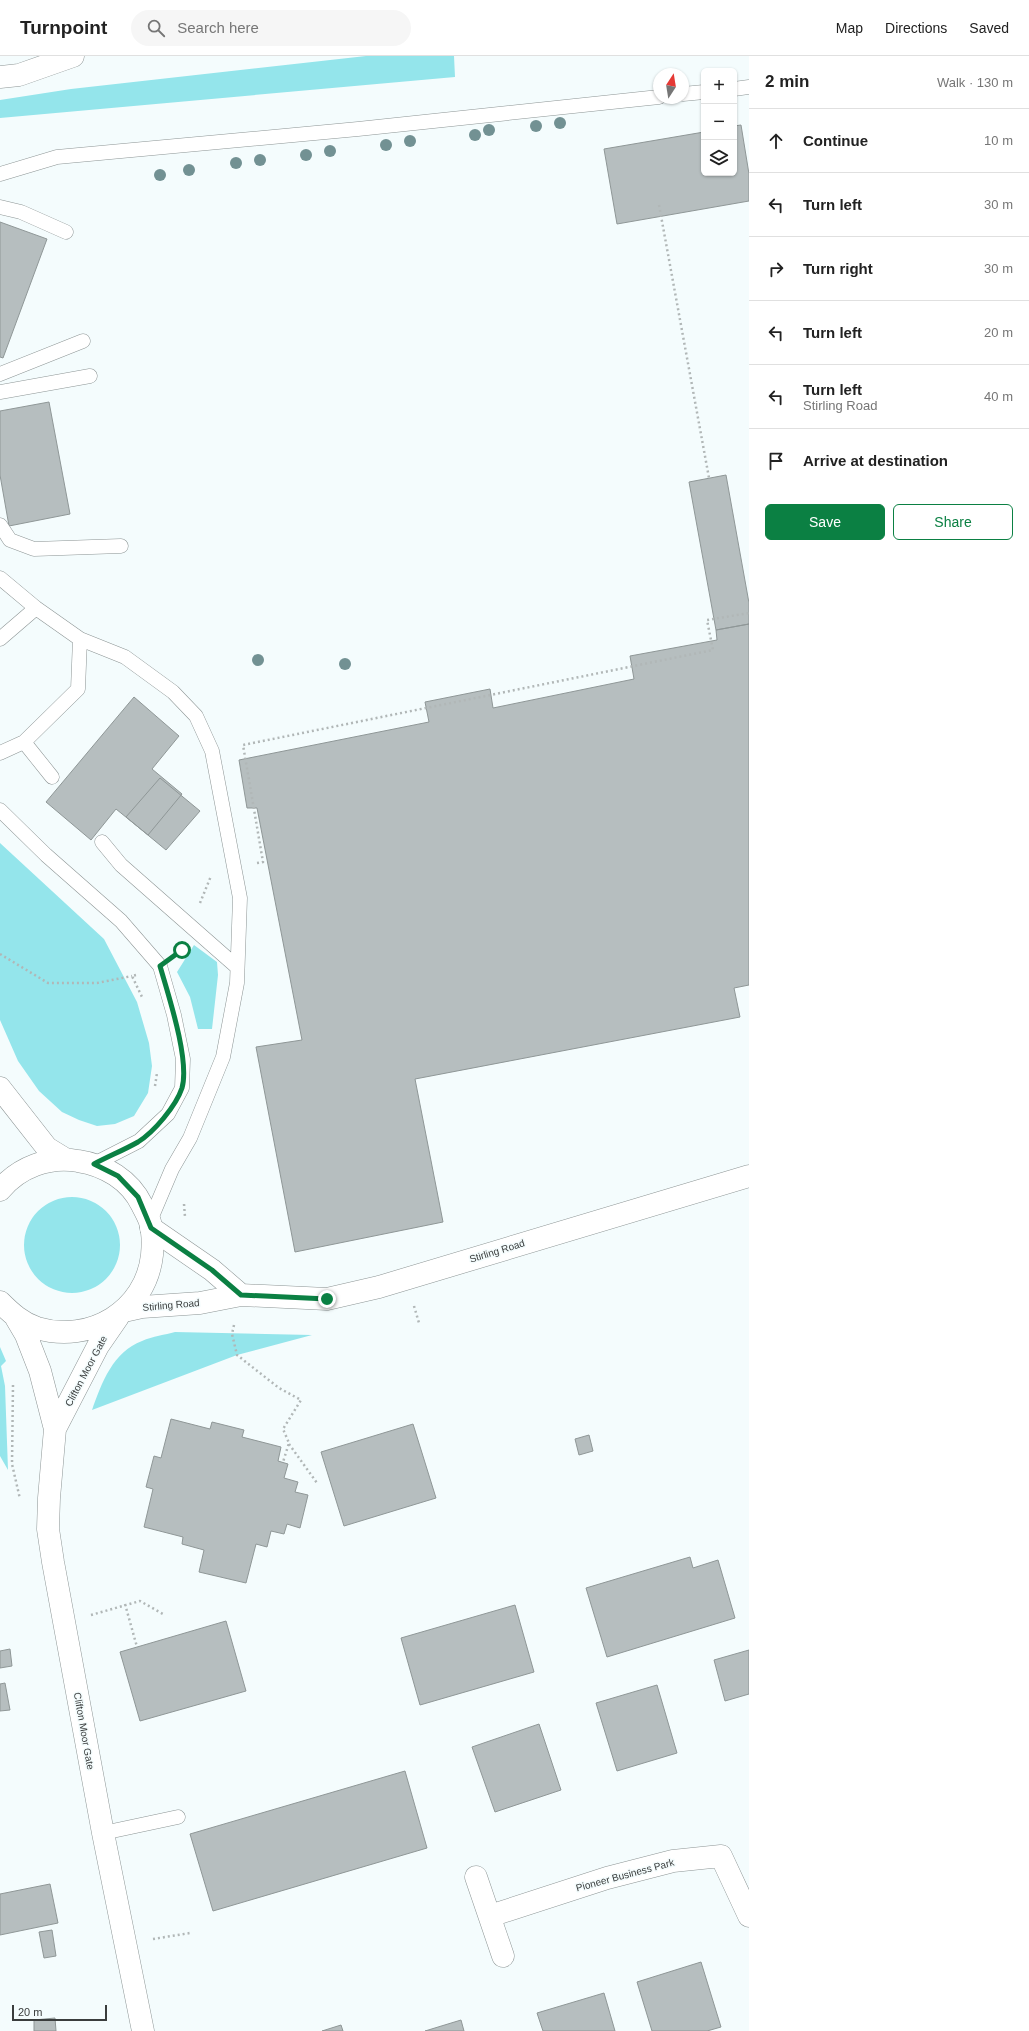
<!DOCTYPE html>
<meta charset="utf-8">
<style>
body{margin:0;font-family:Helvetica,sans-serif;background:#f6f6f6;color:#222}
.controls{position:absolute;right:12px;top:12px;display:grid;overflow:hidden;border-radius:6px;box-shadow:0 1px 3px #0004}
.controls button{width:36px;height:36px;display:grid;place-items:center;padding:0;border:0;border-bottom:1px solid #e0e0e0;background:#fff;color:#222;font:20px sans-serif}
.compass{position:absolute;left:653px;top:12px;width:36px;height:36px;border-radius:50%;background:#fff;box-shadow:0 1px 3px #0004;rotate:12deg}
.scale{position:absolute;left:12px;bottom:10px;width:95px;box-sizing:border-box;padding-left:4px;border:2px solid #3a3d3d;border-top:0;font-size:11px;line-height:14px;white-space:nowrap;color:#3a3d3d;-webkit-text-stroke:3px #f4fcfd;paint-order:stroke}
.stop{position:absolute;width:12px;height:12px;margin:-9px;border:3px solid #0b8043;border-radius:50%;background:#fff}
.stop.end{background:#0b8043;border-color:#fff;box-shadow:0 1px 4px #0008}
.list{margin:0;padding:0;list-style:none}
h2{display:flex;justify-content:space-between;align-items:center;height:52px;margin:0;padding:0 16px;font-size:17px}
h2 small{font-size:13px;font-weight:400;color:#767676}
.list li{display:grid;grid-template-columns:26px 1fr auto;gap:12px;align-items:center;box-sizing:border-box;height:64px;padding:0 16px;border-top:1px solid #e0e0e0}
.list b{display:block;font-size:15px;white-space:nowrap}
.list p{margin:0;font-size:13px;white-space:nowrap;color:#767676}
.list em{font-size:13px;font-style:normal;color:#767676}
.actions{display:flex;gap:8px;padding:12px 16px}
.actions a{flex:1;padding:9px 0;border:1px solid #0b8043;border-radius:6px;text-align:center;font-size:14px;color:#0b8043}
.actions .main{background:#0b8043;color:#fff}
.icon{flex:none;width:22px;height:22px;fill:none;stroke:currentColor;stroke-width:2;stroke-linecap:round;stroke-linejoin:round}
.map{position:relative;flex:none;width:749px;height:1975px;overflow:hidden}
header{display:flex;align-items:center;gap:24px;box-sizing:border-box;height:56px;padding:0 20px;background:#fff;border-bottom:1px solid #e0e0e0}
header strong{font-size:19px}
nav{display:flex;gap:22px;margin-inline-start:auto;font-size:14px}
.search{width:280px;height:36px;background:#f6f6f6;display:flex;align-items:center;gap:10px;box-sizing:border-box;padding:0 14px;border-radius:22px;color:#767676;font-size:15px}
main{display:flex}
aside{flex:1;background:#fff}
.map>svg:first-child{display:block}
.green{fill:#94e5eb}
.building{fill:#b6bebf;stroke:#8f9797}
.lines{fill:none;stroke-linecap:round;stroke-linejoin:round}
.service-casing{stroke:#8d9595;stroke-width:15}
.minor-casing{stroke:#8d9595;stroke-width:23}
.tertiary-casing{stroke:#8d9595;stroke-width:23}
.trunk-casing{stroke:#8d9595;stroke-width:23}
.path{stroke:#b1b7b7;stroke-width:2.5;stroke-dasharray:2 3;stroke-linecap:butt}
.service{stroke:#fff;stroke-width:14}
.minor{stroke:#fff;stroke-width:22}
.tertiary{stroke:#fff;stroke-width:22}
.trunk{stroke:#fff;stroke-width:22}
.tree{fill:#729193}
.route{stroke:#0b8043;stroke-width:5}
.labels{text-anchor:middle;dominant-baseline:central;stroke-width:3;stroke-linejoin:round;paint-order:stroke}
.street-label{font-size:10px;fill:#3a3d3d;stroke:#f4fcfd}
</style>
<header>
<strong>Turnpoint</strong>
<div class="search"><svg class="icon" aria-label="search" viewBox="0 0 24 24"><circle cx="10" cy="10" r="6"/><path d="M15 15l6 6"/></svg>Search here</div>
<nav><a>Map</a><a>Directions</a><a>Saved</a></nav>
</header>
<main>
<div class="map">
<svg width="749" height="1975" viewBox="0 0 749 1975">
<rect width="100%" height="100%" fill="#f4fcfd"/>
<path class="green" d="M 366,0 L 454,0 L 455,21 L 0,62 L 0,44 L 71,33 Z
M 0,787 L 104,883 L 137,946 L 149,987 L 152,1010 L 148,1037 L 134,1060 L 115,1068 L 97,1070 L 79,1064 L 62,1056 L 39,1035 L 18,1005 L 0,964 Z
M 194,889 L 217,906 L 218,919 L 212,973 L 198,973 L 190,941 L 177,916 Z
M24 1189a48 48 0 1 1 96 0a48 48 0 1 1-96 0Z
M 175,1276 L 312,1279 L 237,1299 L 92,1354 C 102,1326 113,1296 142,1285 C 153,1280 165,1279 175,1276 Z
M 0,1291 L 6,1305 L 1,1310 L 5,1330 L 8,1414 L 0,1400 Z"/>
<path class="building" d="M 741,69 L 749,118 L 749,145 L 617,168 L 604,93 L 704,76 L 704,117 L 734,117 L 734,70 Z
M 0,166 L 47,183 L 3,302 L 0,301 Z
M 49,346 L 70,458 L 9,470 L 0,419 L 0,355 Z
M 726,419 L 749,547 L 749,568 L 716,574 L 689,426 Z
M 749,568 L 749,929 L 734,932 L 740,961 L 415,1023 L 443,1166 L 295,1196 L 256,991 L 302,984 L 257,752 L 247,752 L 239,704 L 429,666 L 425,646 L 490,633 L 493,652 L 634,623 L 630,600 L 717,584 L 716,574 Z
M 134,641 L 179,680 L 152,713 L 182,738 L 148,779 L 116,753 L 91,784 L 46,746 Z
M 160,722 L 200,755 L 166,794 L 126,761 Z
M 171,1363 L 210,1373 L 212,1366 L 244,1374 L 242,1381 L 281,1391 L 278,1405 L 288,1408 L 284,1422 L 298,1426 L 295,1436 L 308,1439 L 300,1472 L 287,1468 L 284,1478 L 271,1475 L 267,1491 L 256,1488 L 246,1527 L 199,1516 L 204,1494 L 182,1488 L 183,1481 L 144,1471 L 153,1433 L 146,1431 L 154,1400 L 161,1402 Z
M 413,1368 L 436,1442 L 344,1470 L 321,1396 Z
M 589,1379 L 593,1395 L 579,1399 L 575,1383 Z
M 690,1501 L 693,1512 L 718,1504 L 735,1562 L 607,1601 L 586,1532 Z
M 515,1549 L 534,1616 L 420,1649 L 401,1582 Z
M 226,1565 L 246,1635 L 140,1665 L 120,1596 Z
M 10,1593 L 12,1610 L 0,1612 L 0,1595 Z
M 749,1594 L 749,1638 L 725,1645 L 714,1604 Z
M 5,1627 L 10,1654 L 0,1655 L 0,1628 Z
M 657,1629 L 677,1697 L 617,1715 L 596,1647 Z
M 539,1668 L 561,1734 L 495,1756 L 472,1691 Z
M 405,1715 L 427,1792 L 213,1855 L 190,1778 Z
M 50,1828 L 58,1867 L 0,1879 L 0,1838 Z
M 52,1874 L 56,1900 L 44,1902 L 39,1876 Z
M 701,1906 L 721,1971 L 707,1975 L 652,1975 L 637,1926 Z
M 604,1937 L 615,1975 L 543,1975 L 537,1957 Z
M 55,1962 L 56,1975 L 34,1975 L 34,1964 Z
M 461,1964 L 464,1975 L 425,1975 Z
M 341,1969 L 343,1975 L 322,1975 Z"/>
<g class="lines">
<defs>
<path id="service" d="M 734,33 L 749,31
M 683,38 L 704,36
M 0,118 L 57,101 L 358,73 L 659,41
M 0,151 L 21,156 L 66,176
M 0,318 L 83,285
M 0,336 L 90,320
M 0,469 L 10,484 L 34,493 L 121,490
M 0,522 L 36,552 L 80,583 L 125,601 L 173,636 L 196,660 L 212,695 L 240,842 L 237,927 L 223,1001 L 190,1082 L 172,1113 L 150,1165
M 0,583 L 36,552
M 24,686 L 52,721
M 0,697 L 24,686 L 78,633 L 80,583
M 0,754 L 46,799 L 121,865 L 160,910 L 174,959 L 183,1003 L 182,1032 L 168,1058 L 139,1085 L 94,1108
M 102,786 L 121,809 L 237,911
M 103,1777 L 178,1761"/>
<path id="minor" d="M 151,1172 L 212,1214 L 241,1239
M 124,1255 L 142,1251 L 200,1247 L 241,1239 L 327,1243 L 379,1231 L 749,1120
M 476,1821 L 503,1900
M 490,1860 L 607,1822 L 673,1805 L 721,1800 L 749,1860"/>
<path id="tertiary" d="M 0,1032 L 47,1092 L 65,1103
M 0,1134 C 19,1111 49,1100 78,1105 C 105,1109 130,1124 142,1149 C 145,1155 148,1160 150,1166 C 153,1176 153,1188 152,1199 C 146,1255 90,1288 37,1272 C 22,1267 11,1257 0,1246
M 16,1262 L 26,1279 L 40,1315 L 55,1373 L 49,1442 L 48,1473 L 53,1506 L 103,1777 L 143,1975
M 55,1373 L 98,1290 L 118,1261"/>
<path id="trunk" d="M 0,21 L 19,19 L 73,0"/>
</defs>
<use href="#service" class="service-casing"/>
<use href="#minor" class="minor-casing"/>
<use href="#tertiary" class="tertiary-casing"/>
<use href="#trunk" class="trunk-casing"/>
<path class="path" d="M 659,149 L 709,422
M 257,807 L 263,806 L 243,689 L 713,594 L 707,564 L 749,557
M 200,847 L 211,820
M 0,898 L 48,927 L 97,927 L 132,920
M 136,919 L 132,920 L 142,941
M 155,1030 L 157,1017
M 184,1148 L 185,1161
M 414,1250 L 419,1267
M 234,1269 L 232,1278 L 237,1299 L 279,1332 L 301,1344 L 283,1373 L 289,1387 L 283,1406
M 13,1329 L 12,1408 L 20,1443
M 289,1388 L 317,1427
M 125,1548 L 137,1591
M 91,1559 L 140,1545 L 163,1558
M 153,1883 L 190,1877"/>
<use href="#service" class="service"/>
<use href="#minor" class="minor"/>
<use href="#tertiary" class="tertiary"/>
<use href="#trunk" class="trunk"/>
</g>
<g class="tree">
<circle cx="560" cy="67" r="6"/>
<circle cx="536" cy="70" r="6"/>
<circle cx="489" cy="74" r="6"/>
<circle cx="475" cy="79" r="6"/>
<circle cx="410" cy="85" r="6"/>
<circle cx="386" cy="89" r="6"/>
<circle cx="330" cy="95" r="6"/>
<circle cx="306" cy="99" r="6"/>
<circle cx="260" cy="104" r="6"/>
<circle cx="236" cy="107" r="6"/>
<circle cx="189" cy="114" r="6"/>
<circle cx="160" cy="119" r="6"/>
<circle cx="258" cy="604" r="6"/>
<circle cx="345" cy="608" r="6"/>
</g>
<g class="lines">
<path class="route" d="M 182,894 L 160,910 C 168,938 190,1004 182,1032 C 176,1050 154,1076 138,1086 C 124,1094 109,1100 94,1108 L 118,1120 L 138,1141 L 151,1172 L 212,1214 L 241,1239 L 327,1243"/>
</g>
<g class="labels">
<g class="street-label">
<text transform="translate(497 1195) rotate(-17)">Stirling Road</text>
<text transform="translate(171 1249) rotate(-5)">Stirling Road</text>
<text transform="translate(86 1315) rotate(-62)">Clifton Moor Gate</text>
<text transform="translate(84 1675) rotate(80)">Clifton Moor Gate</text>
<text transform="translate(625 1819) rotate(-15)">Pioneer Business Park</text>
</g>
</g>
</svg>
<div class="controls">
<button>+</button>
<button>−</button>
<button><svg class="icon" aria-label="layers" viewBox="0 0 24 24"><path d="M12 4l9 5-9 5-9-5zM3 14l9 5 9-5"/></svg></button>
</div>
<svg class="compass" viewBox="-18 -18 36 36"><path d="M0-13l5 13h-10z" fill="#e53935"/><path d="M0 13l5-13h-10z" fill="#767676"/></svg>
<div class="scale">20 m</div>
<div class="stop" style="left:182px;top:894px"></div>
<div class="stop end" style="left:327px;top:1243px"></div>
</div>
<aside>
<h2>2 min<small>Walk · 130 m</small></h2>
<ul class="list">
<li><svg class="icon" aria-label="ahead" viewBox="0 0 24 24"><path d="M12 20V5M6 11l6-6 6 6"/></svg><div><b>Continue</b></div><em>10 m</em></li>
<li><svg class="icon" aria-label="left" viewBox="0 0 24 24"><path d="M17 20v-9H6M10 6l-5 5 5 5"/></svg><div><b>Turn left</b></div><em>30 m</em></li>
<li><svg class="icon" aria-label="right" viewBox="0 0 24 24"><path d="M7 20v-9h11M14 6l5 5-5 5"/></svg><div><b>Turn right</b></div><em>30 m</em></li>
<li><svg class="icon" aria-label="left" viewBox="0 0 24 24"><path d="M17 20v-9H6M10 6l-5 5 5 5"/></svg><div><b>Turn left</b></div><em>20 m</em></li>
<li><svg class="icon" aria-label="left" viewBox="0 0 24 24"><path d="M17 20v-9H6M10 6l-5 5 5 5"/></svg><div><b>Turn left</b><p>Stirling Road</p></div><em>40 m</em></li>
<li><svg class="icon" aria-label="arrive" viewBox="0 0 24 24"><path d="M6 21V4h12l-3 4 3 4H6"/></svg><div><b>Arrive at destination</b></div></li>
</ul>
<div class="actions"><a class="main">Save</a><a>Share</a></div>
</aside>
</main>
